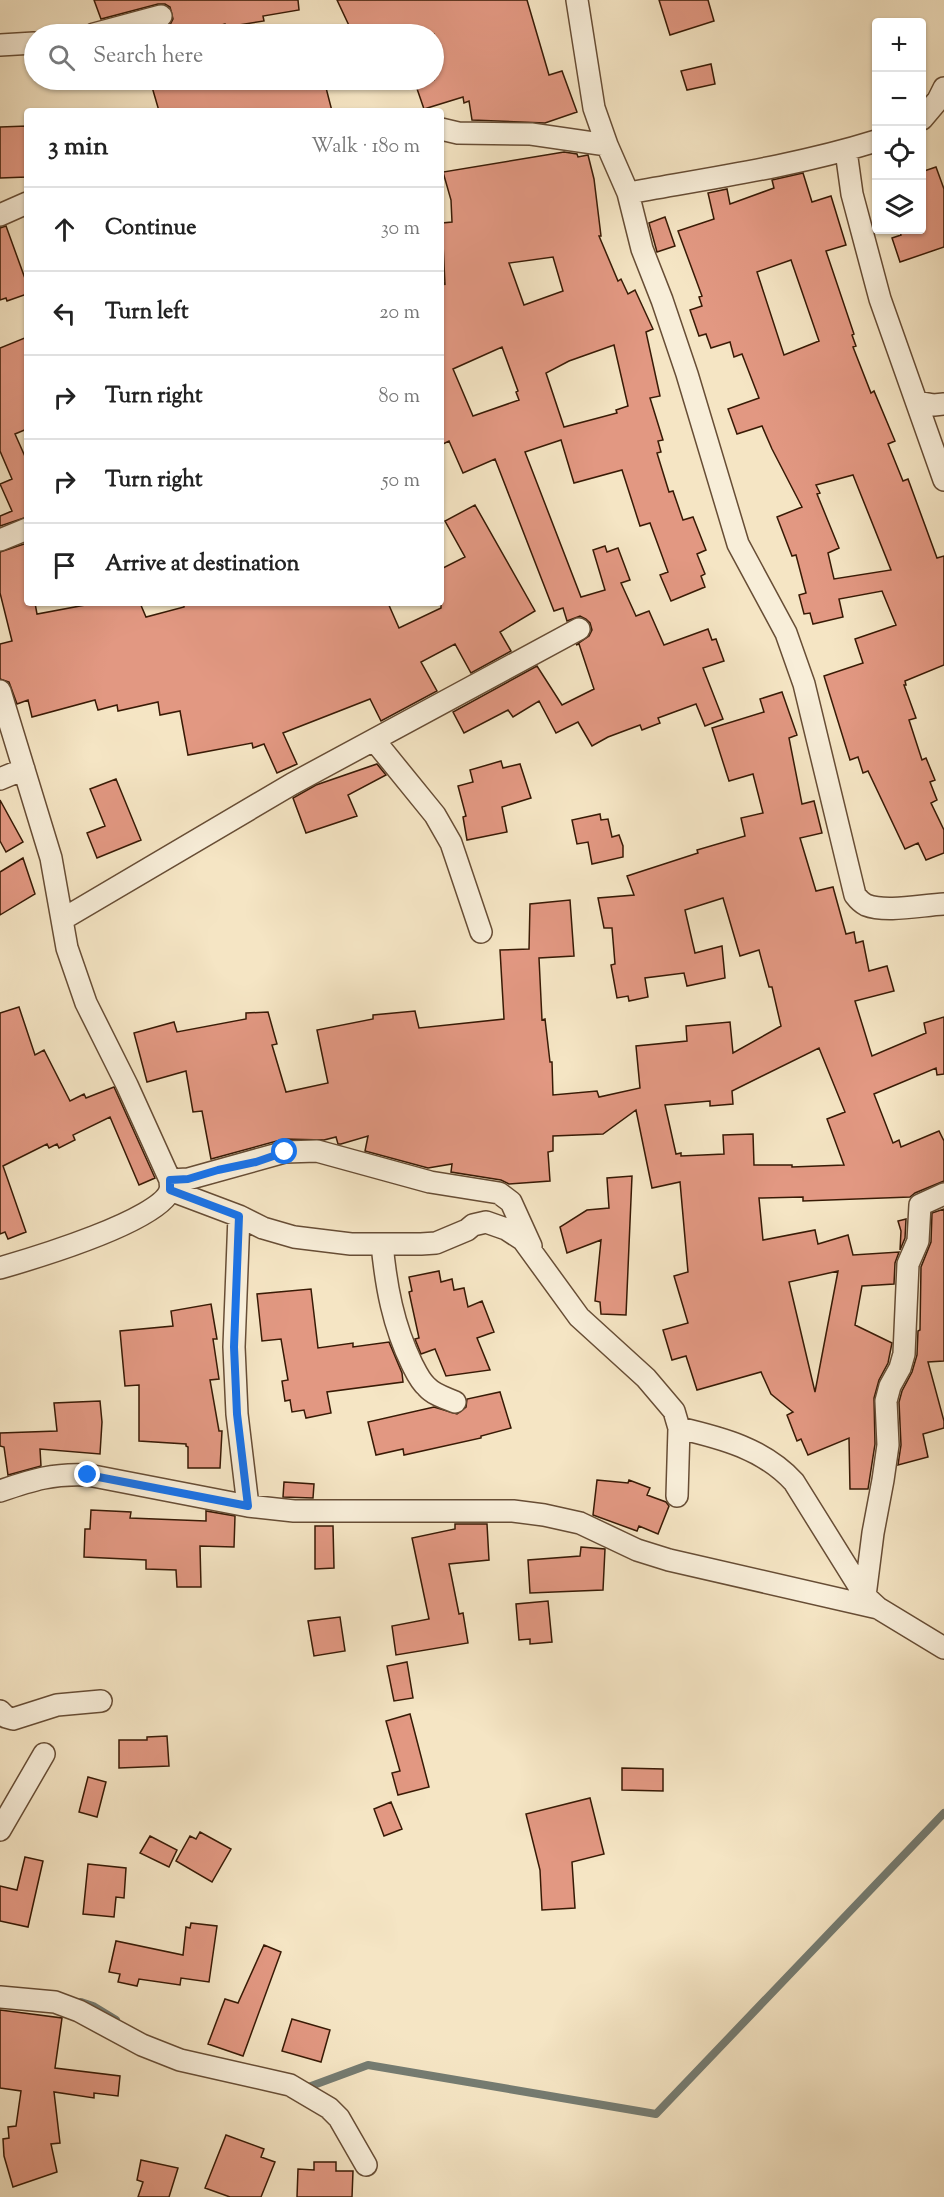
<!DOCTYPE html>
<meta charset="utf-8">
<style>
body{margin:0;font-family:"Sorts Mill Goudy",serif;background:#f6f6f6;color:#222}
.controls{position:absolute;right:18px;top:18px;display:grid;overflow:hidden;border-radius:6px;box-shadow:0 2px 4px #0004}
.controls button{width:54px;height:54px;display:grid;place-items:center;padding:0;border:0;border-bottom:2px solid #e0e0e0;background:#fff;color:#222;font:30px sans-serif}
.stop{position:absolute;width:18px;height:18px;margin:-14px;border:4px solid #1a73e8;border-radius:50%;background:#fff}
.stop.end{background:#1a73e8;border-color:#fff;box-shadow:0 2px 6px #0008}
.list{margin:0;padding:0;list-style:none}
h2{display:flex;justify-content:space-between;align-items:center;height:78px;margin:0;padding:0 24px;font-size:26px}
h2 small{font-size:20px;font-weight:400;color:#767676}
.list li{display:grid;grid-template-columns:39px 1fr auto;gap:18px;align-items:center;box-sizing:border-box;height:84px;padding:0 24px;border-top:2px solid #e0e0e0}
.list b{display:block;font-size:22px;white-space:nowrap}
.list em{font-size:20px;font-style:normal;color:#767676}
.icon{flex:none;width:33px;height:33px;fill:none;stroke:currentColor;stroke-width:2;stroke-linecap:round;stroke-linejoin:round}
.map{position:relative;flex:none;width:944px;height:2197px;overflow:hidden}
.search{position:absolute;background:#fff;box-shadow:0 2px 4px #0004;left:24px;top:24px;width:420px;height:66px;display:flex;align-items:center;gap:15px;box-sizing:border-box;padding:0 21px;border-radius:33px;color:#767676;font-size:22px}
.panel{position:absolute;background:#fff;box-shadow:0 2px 4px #0004;left:24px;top:108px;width:420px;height:498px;border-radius:6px}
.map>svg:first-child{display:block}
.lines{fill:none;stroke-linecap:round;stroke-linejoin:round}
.stream{stroke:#757c72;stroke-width:8}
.building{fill:#e29882;stroke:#381a05;stroke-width:1.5;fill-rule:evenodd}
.minor-casing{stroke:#674d35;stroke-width:24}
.minor{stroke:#f8eed9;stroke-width:21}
.route{stroke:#1a73e8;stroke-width:8}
</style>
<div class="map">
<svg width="944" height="2197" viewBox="0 0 944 2197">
<rect width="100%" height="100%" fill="#f5e5c4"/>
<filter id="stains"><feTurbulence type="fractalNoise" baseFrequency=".00333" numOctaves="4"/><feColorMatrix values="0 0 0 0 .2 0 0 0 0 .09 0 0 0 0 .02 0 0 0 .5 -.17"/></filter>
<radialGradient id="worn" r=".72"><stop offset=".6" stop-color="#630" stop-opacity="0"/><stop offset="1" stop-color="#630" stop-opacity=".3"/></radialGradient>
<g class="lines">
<path class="stream" d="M 81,2002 L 93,2006 L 116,2020
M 303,2089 L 368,2065 L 656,2114 L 944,1813"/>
</g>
<path class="building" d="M 94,0 L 298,0 L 299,10 L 263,16 L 264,21 L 226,27 L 225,24 L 193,34 L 141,34 L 170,25 L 173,19 L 170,7 L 165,4 L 158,4 L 101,19 Z
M 337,0 L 527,0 L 549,75 L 562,71 L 577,112 L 545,123 L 472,120 L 469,101 L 464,103 L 463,97 L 424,109 L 414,80 L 434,80 L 434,34 L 353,34 Z
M 659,0 L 708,0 L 714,21 L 670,35 Z
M 711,64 L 715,84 L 687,90 L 681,71 Z
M 150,80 L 324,80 L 332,111 L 159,111 Z
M 27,126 L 27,177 L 0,178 L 0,127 Z
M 564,152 L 577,154 L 578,157 L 588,155 L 594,179 L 601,236 L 599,236 L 618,281 L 621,279 L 628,294 L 635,290 L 653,329 L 646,332 L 660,396 L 650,398 L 663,440 L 658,441 L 661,452 L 657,453 L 669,492 L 673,491 L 683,520 L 693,517 L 706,550 L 697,554 L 705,574 L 701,576 L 705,587 L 671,601 L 660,575 L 668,572 L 650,523 L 640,526 L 622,470 L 574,483 L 561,440 L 525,452 L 581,597 L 605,590 L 593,550 L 605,546 L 607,552 L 618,548 L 630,580 L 621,583 L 636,616 L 649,611 L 664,645 L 708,629 L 712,640 L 716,639 L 724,661 L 703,668 L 723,719 L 705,726 L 696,704 L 658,718 L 660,723 L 642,730 L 640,725 L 608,737 L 592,746 L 578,722 L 556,733 L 539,701 L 513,717 L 508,710 L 464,733 L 453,712 L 537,666 L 562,705 L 594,689 L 579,644 L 576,645 L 589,636 L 592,630 L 590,623 L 586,619 L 580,616 L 567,621 L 563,608 L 554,611 L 495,459 L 463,473 L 449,441 L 441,445 L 441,278 L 445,285 L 442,223 L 452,222 L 451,200 L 443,172 ZM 553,257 L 563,291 L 524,305 L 509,263 ZM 614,345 L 628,406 L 616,410 L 617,413 L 564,427 L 546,373 L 569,361 ZM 502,347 L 518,391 L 516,392 L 519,400 L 473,416 L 453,369 Z
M 936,167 L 944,189 L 944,247 L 900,262 L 892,238 L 901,235 L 899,230 L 921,230 L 921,172 Z
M 803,173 L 812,202 L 831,196 L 846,245 L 826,251 L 854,334 L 852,335 L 856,346 L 853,347 L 871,393 L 874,391 L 895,441 L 888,444 L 903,481 L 908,479 L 937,558 L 944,556 L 944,665 L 905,681 L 906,685 L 904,685 L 916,718 L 909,720 L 922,760 L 926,758 L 935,780 L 930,782 L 937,800 L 931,803 L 944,830 L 944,853 L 926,860 L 918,843 L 905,849 L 868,771 L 863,773 L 858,757 L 850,760 L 824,676 L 863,663 L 855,639 L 896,625 L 882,591 L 839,599 L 843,617 L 813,624 L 810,613 L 804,614 L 799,595 L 806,593 L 796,555 L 792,556 L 777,517 L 802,507 L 772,449 L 762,426 L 737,434 L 728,409 L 759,398 L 742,354 L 734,357 L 730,342 L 711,348 L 706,334 L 699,336 L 690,310 L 702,306 L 699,297 L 702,296 L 678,231 L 714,219 L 708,193 L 727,189 L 730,204 L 774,188 L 772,180 ZM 791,260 L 819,341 L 784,355 L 757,272 ZM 853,475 L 891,570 L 834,579 L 828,553 L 839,548 L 817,494 L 820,493 L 816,485 Z
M 665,217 L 675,246 L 657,252 L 649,223 Z
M 6,226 L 27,284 L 27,294 L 7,301 L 6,298 L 0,300 L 0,228 Z
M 27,337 L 27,429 L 15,434 L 27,461 L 27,517 L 0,526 L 0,516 L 12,511 L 0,484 L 12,479 L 0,451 L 0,348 Z
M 475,505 L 535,611 L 500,632 L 511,651 L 471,673 L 455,644 L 421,662 L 437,691 L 381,721 L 370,699 L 283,733 L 297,764 L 277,773 L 264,744 L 253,748 L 252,743 L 188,755 L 180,711 L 160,715 L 158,702 L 118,711 L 117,705 L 98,710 L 95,700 L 32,717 L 28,700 L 17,704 L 9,682 L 0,679 L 0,644 L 12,641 L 0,593 L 0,552 L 27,543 L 27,603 L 35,603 L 37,614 L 96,603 L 140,603 L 146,617 L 184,607 L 184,605 L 194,603 L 388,603 L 399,628 L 441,608 L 441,569 L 465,557 L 445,521 Z
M 782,692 L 797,735 L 789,738 L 802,804 L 814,801 L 822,833 L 800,838 L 816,891 L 833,887 L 846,934 L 854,932 L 856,943 L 863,941 L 869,971 L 887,966 L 894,991 L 855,1001 L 872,1056 L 926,1033 L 924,1023 L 944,1017 L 944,1074 L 937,1075 L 936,1068 L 874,1094 L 893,1143 L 899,1140 L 901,1147 L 939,1131 L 944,1141 L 944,1181 L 915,1193 L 910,1197 L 803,1201 L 803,1197 L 759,1198 L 763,1240 L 815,1230 L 818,1244 L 848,1235 L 853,1255 L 899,1252 L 895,1263 L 894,1284 L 862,1286 L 855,1325 L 892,1343 L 888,1363 L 879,1380 L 874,1398 L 875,1444 L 868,1489 L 850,1489 L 849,1438 L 808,1455 L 801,1439 L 797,1441 L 787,1415 L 793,1412 L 771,1394 L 761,1372 L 697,1390 L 686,1356 L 672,1360 L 663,1330 L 688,1323 L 674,1276 L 688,1272 L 680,1182 L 652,1188 L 636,1110 L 603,1134 L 553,1136 L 553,1151 L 548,1152 L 550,1181 L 509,1184 L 501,1180 L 451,1172 L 452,1164 L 428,1168 L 365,1151 L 368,1136 L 341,1144 L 338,1144 L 336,1137 L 324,1140 L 284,1139 L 211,1159 L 202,1111 L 193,1112 L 186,1071 L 147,1082 L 134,1033 L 174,1022 L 177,1032 L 246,1019 L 246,1013 L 268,1012 L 277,1044 L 272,1045 L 286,1092 L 328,1083 L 317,1030 L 373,1019 L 373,1015 L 415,1011 L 419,1028 L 504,1019 L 500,950 L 529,949 L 530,904 L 570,900 L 574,956 L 539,958 L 542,1020 L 545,1019 L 550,1062 L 552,1062 L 553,1095 L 597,1091 L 599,1097 L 640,1088 L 636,1046 L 687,1041 L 686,1026 L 730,1022 L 733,1053 L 781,1026 L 772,987 L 769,987 L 759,950 L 740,956 L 723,898 L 685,910 L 695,953 L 722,946 L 725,978 L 687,986 L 684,973 L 645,978 L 648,997 L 629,1001 L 628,996 L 617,998 L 611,965 L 615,964 L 612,928 L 604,928 L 598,898 L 634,895 L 627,876 L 698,853 L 697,850 L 745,836 L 741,818 L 763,813 L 753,774 L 729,781 L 712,728 L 764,712 L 760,699 ZM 819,1048 L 845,1112 L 827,1119 L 844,1165 L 792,1167 L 792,1165 L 754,1165 L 753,1134 L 723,1135 L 724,1154 L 681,1156 L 681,1153 L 676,1154 L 665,1105 L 710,1101 L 710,1106 L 733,1104 L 732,1091 ZM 838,1271 L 815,1392 L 789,1282 Z
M 501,761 L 503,768 L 520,764 L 531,798 L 502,807 L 507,832 L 467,840 L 463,817 L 466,816 L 458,786 L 473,782 L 470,770 Z
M 377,764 L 386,775 L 348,795 L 357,816 L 306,833 L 293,798 L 316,785 Z
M 116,779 L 141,840 L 97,858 L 87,833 L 105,826 L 90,789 Z
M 0,800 L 23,842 L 6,852 L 0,841 Z
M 600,814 L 601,820 L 608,819 L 612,837 L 619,835 L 623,846 L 623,857 L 592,864 L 588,842 L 577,844 L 572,820 Z
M 23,858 L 35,894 L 0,915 L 0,872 Z
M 19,1007 L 35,1055 L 44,1050 L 70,1101 L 84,1094 L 86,1098 L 114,1087 L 155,1178 L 139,1185 L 110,1117 L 73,1135 L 75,1140 L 59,1148 L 57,1144 L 49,1148 L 47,1144 L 3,1166 L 26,1232 L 8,1239 L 5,1232 L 0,1234 L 0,1013 Z
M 632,1176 L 626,1315 L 601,1314 L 600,1302 L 595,1301 L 601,1240 L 567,1253 L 560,1227 L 587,1210 L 609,1208 L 607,1178 Z
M 944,1209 L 944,1361 L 928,1362 L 944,1421 L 944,1428 L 923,1434 L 928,1457 L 898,1465 L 901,1445 L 899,1402 L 902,1391 L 912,1372 L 917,1355 L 918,1331 L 920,1330 L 921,1267 L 931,1242 L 932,1213 Z
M 906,1219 L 905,1238 L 900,1250 L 901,1231 L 898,1221 Z
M 439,1271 L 441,1282 L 452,1279 L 454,1290 L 464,1288 L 468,1307 L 482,1301 L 494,1332 L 477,1338 L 490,1370 L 446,1376 L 435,1349 L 421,1354 L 415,1339 L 419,1338 L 409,1292 L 412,1291 L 409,1277 Z
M 311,1289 L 318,1348 L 353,1343 L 353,1347 L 389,1342 L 402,1373 L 403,1382 L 327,1392 L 331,1413 L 306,1418 L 304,1410 L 292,1412 L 290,1400 L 285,1401 L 282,1381 L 288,1380 L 281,1339 L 262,1341 L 257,1294 Z
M 211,1304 L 217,1339 L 213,1339 L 219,1379 L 210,1380 L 219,1431 L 222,1431 L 220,1468 L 188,1468 L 188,1447 L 186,1446 L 186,1444 L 139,1441 L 139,1385 L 125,1386 L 120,1331 L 173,1326 L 171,1311 Z
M 500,1392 L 511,1428 L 481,1436 L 481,1438 L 404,1455 L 403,1449 L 376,1455 L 368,1422 L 434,1407 L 457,1414 L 466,1407 L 467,1399 Z
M 100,1401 L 102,1422 L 100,1454 L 40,1449 L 41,1466 L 8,1475 L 4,1447 L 0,1446 L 0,1433 L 57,1431 L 54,1403 Z
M 597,1480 L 628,1483 L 629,1480 L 650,1488 L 647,1495 L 666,1502 L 669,1506 L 658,1534 L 639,1526 L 637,1531 L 593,1515 Z
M 284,1482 L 314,1484 L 313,1498 L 283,1497 Z
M 91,1510 L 131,1512 L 130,1518 L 206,1521 L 206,1511 L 235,1516 L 234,1547 L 200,1546 L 201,1587 L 177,1587 L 176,1570 L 146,1569 L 146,1560 L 84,1557 L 85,1529 L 90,1529 Z
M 455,1524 L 487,1524 L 489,1560 L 449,1564 L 459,1614 L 463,1613 L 468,1643 L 396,1655 L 392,1626 L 429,1619 L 412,1538 L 455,1529 Z
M 315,1526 L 333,1526 L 334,1568 L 315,1569 Z
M 581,1547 L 605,1549 L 603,1590 L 530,1593 L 528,1560 L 580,1556 Z
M 548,1601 L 552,1642 L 530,1644 L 530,1639 L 519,1640 L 516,1604 Z
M 340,1617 L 345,1651 L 314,1656 L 308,1621 Z
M 407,1662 L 413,1698 L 394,1701 L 387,1666 Z
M 410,1714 L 429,1787 L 398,1795 L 392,1773 L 400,1771 L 386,1721 Z
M 167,1736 L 169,1766 L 119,1768 L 119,1740 L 147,1740 L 147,1737 Z
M 622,1768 L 663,1769 L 663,1791 L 622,1790 Z
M 88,1777 L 106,1782 L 97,1817 L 79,1812 Z
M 590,1798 L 604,1854 L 572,1862 L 575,1908 L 542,1910 L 540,1870 L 526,1814 Z
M 391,1802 L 402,1829 L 384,1836 L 374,1809 Z
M 200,1832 L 231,1849 L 212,1882 L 176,1861 L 190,1836 L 196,1839 Z
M 150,1836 L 177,1850 L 169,1867 L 140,1853 Z
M 25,1857 L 43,1861 L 28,1927 L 0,1921 L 0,1886 L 17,1890 Z
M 88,1864 L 126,1868 L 124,1898 L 116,1897 L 114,1917 L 83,1914 Z
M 191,1923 L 217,1926 L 209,1982 L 181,1978 L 180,1985 L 139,1979 L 137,1986 L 118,1982 L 120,1974 L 109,1972 L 116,1941 L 183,1955 L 186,1927 L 190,1928 Z
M 264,1945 L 281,1952 L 243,2056 L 208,2044 L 225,1999 L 238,2003 Z
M 0,2010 L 62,2018 L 55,2068 L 120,2076 L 118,2096 L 94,2093 L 94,2098 L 54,2092 L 60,2143 L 51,2144 L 57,2172 L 13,2187 L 4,2156 L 3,2139 L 9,2138 L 8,2127 L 16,2126 L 21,2091 L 0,2088 Z
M 292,2019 L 330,2030 L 321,2062 L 282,2051 Z
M 226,2135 L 264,2149 L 261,2157 L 275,2162 L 261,2197 L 230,2197 L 205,2188 Z
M 141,2160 L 178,2168 L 169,2197 L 138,2197 L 143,2182 L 137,2180 Z
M 314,2162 L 336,2162 L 336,2171 L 353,2171 L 352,2197 L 297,2197 L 298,2169 L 314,2170 Z"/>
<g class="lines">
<defs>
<path id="minor" d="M 577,0 L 594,108 L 607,145 L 628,193 L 642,249 L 662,300 L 687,374 L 738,544 L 786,633 L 804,684 L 855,895 C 858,899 862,903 866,905 C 886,913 922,905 944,904
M 94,34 L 161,16
M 0,45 L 34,43
M 922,119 L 938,100 L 944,88
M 441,129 L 458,133 L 531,134 L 607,145
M 846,151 L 852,194 L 880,299 L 944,480
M 628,193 C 711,178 796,166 876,141
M 0,215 L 27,203
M 917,402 L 934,405 L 944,404
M 0,540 L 27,529
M 0,691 L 51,858 L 67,948 L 86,1003 L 127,1085 L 170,1180 C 170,1183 171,1187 170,1190 C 162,1220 31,1259 0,1268
M 374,740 L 435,815 L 451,843 L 481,932
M 0,779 L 24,769
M 63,919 L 292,784 L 579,629
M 170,1180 L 188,1179 L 285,1152 L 317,1151 L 430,1182 L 499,1193 L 511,1202 L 531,1246
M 170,1190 L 239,1216 L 263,1228 L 294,1237 L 351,1244 L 421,1244 L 436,1243 L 467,1230 L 473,1225 L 486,1222 L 506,1229 L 523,1240 L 579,1317 L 646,1378 L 674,1411 L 679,1428 L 677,1496
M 239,1216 L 234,1347 L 237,1414 L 248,1506
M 382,1244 C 386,1286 393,1325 412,1364 C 416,1372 420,1381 427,1387 C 434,1395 446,1398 455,1402
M 679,1428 C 722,1438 764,1449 794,1482 L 865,1596 L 878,1608 L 944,1648
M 0,1491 C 32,1480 54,1473 88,1475 L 248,1506 L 294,1511 L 513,1511 L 544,1515 L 580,1523 L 637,1550 L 669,1560 L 878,1608
M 865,1596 L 873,1533 L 883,1480 L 888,1445 L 886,1401 L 890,1386 L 900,1368 L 904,1354 L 908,1264 L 918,1241 L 920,1205 L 944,1194
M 0,1711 L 6,1717 L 13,1719 L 57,1705 L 101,1701
M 0,1830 L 44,1754
M 0,1997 L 55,2002 L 79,2011 L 142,2045 L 180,2060 L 290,2085 L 329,2108 L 339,2118 L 366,2165"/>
</defs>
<use href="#minor" class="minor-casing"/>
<use href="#minor" class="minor"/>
</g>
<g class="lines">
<path class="route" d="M 88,1475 L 248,1506 L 237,1414 L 234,1347 L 239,1216 L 170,1190 L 170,1180 L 188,1179 L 218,1170 L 256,1162 L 285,1152"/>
</g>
<rect width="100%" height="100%" filter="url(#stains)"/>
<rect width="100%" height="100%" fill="url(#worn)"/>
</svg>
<div class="controls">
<button>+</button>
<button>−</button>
<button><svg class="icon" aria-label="locate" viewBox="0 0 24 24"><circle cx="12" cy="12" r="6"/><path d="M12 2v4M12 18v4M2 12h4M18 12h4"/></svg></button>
<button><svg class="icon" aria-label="layers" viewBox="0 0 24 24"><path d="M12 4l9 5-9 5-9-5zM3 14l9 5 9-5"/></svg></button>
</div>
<div class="stop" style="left:285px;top:1152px"></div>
<div class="stop end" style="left:88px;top:1475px"></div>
<div class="search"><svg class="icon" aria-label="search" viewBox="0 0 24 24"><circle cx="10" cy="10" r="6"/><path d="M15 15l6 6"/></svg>Search here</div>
<section class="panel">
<h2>3 min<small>Walk · 180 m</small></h2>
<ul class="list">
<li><svg class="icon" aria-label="ahead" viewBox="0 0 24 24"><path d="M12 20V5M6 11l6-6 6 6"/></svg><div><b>Continue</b></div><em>30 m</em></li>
<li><svg class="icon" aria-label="left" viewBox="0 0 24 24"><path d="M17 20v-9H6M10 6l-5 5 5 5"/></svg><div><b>Turn left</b></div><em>20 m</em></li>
<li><svg class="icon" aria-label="right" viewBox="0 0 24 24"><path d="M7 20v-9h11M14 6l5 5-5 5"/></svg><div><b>Turn right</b></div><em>80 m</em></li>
<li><svg class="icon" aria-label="right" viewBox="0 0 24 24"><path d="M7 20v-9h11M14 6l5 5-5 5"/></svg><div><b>Turn right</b></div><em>50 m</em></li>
<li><svg class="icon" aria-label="arrive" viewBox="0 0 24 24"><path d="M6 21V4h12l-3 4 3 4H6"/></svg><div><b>Arrive at destination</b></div></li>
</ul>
</section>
</div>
